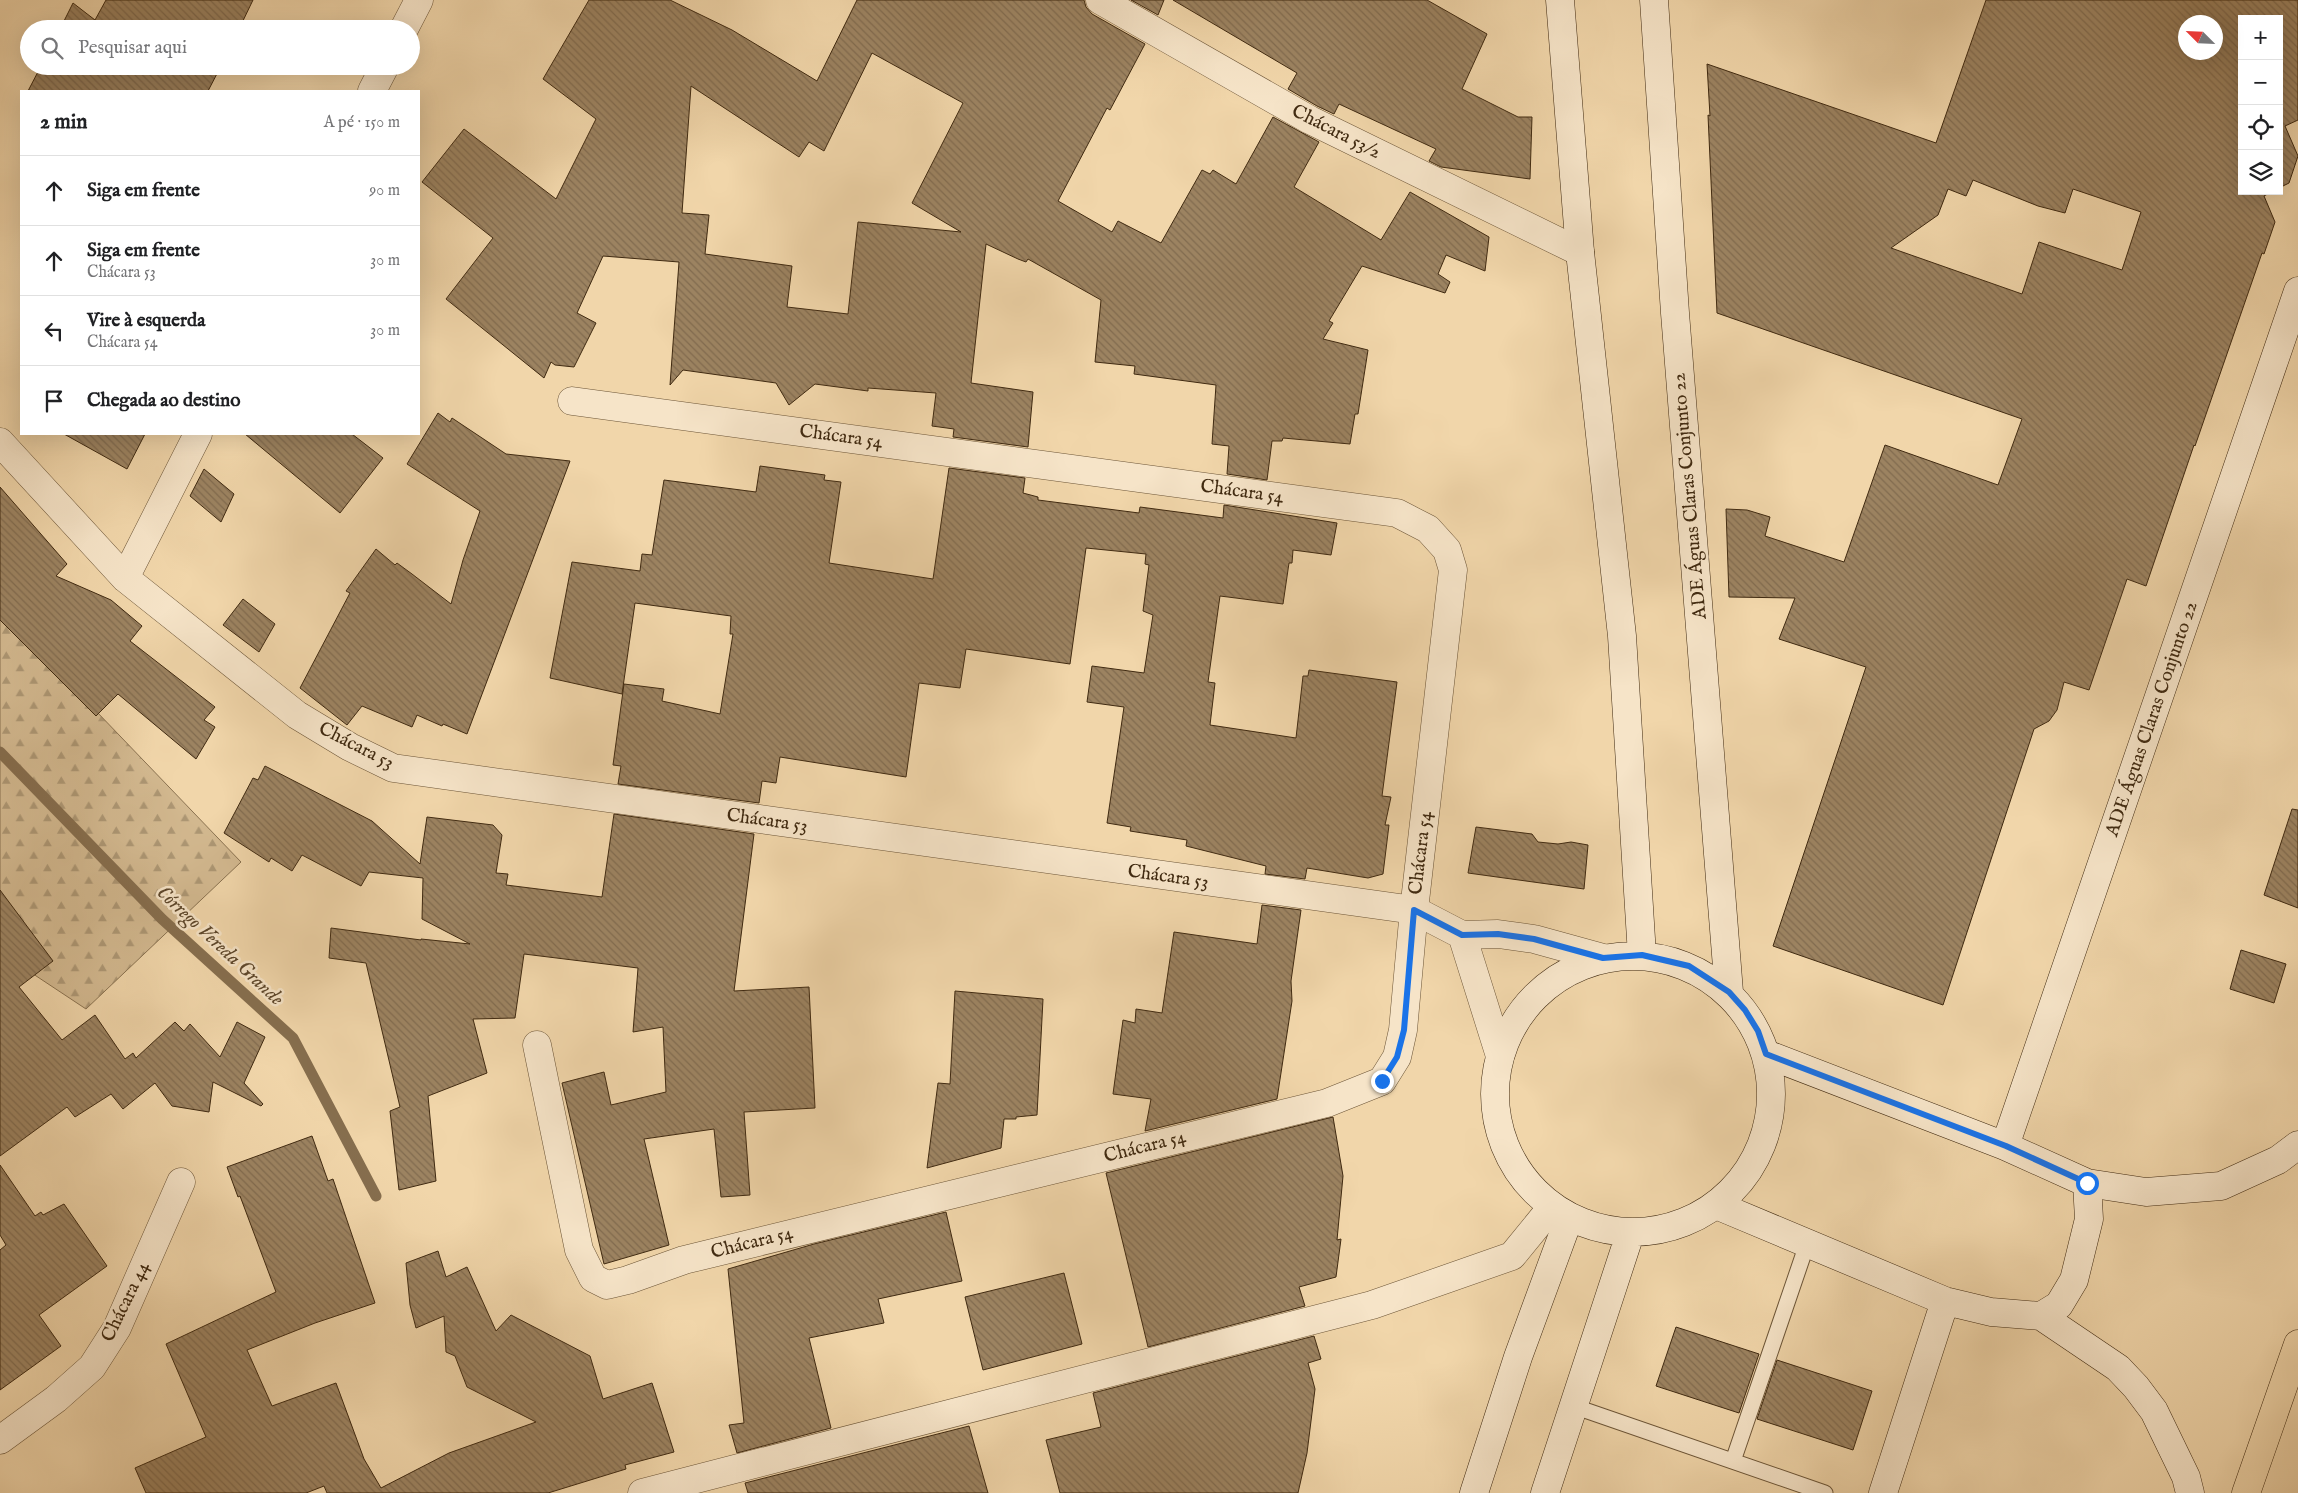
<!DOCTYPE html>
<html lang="pt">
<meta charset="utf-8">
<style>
body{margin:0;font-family:"IM FELL English",serif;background:#f2f2f2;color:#202124}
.controls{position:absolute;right:15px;top:15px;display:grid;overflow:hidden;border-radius:0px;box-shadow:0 5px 20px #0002}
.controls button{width:45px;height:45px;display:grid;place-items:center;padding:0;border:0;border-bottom:1px solid #e0e0e0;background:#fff;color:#202124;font:25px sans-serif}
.compass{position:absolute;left:2178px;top:15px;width:45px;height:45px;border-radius:50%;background:#fff;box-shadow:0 5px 20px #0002;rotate:294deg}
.stop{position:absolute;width:15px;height:15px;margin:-11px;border:4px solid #1a73e8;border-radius:50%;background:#fff}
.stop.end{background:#1a73e8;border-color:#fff;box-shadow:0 1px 5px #0008}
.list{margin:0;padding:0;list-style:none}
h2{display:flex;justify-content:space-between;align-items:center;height:65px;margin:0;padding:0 20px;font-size:21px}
h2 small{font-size:16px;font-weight:400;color:#757577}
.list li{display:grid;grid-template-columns:32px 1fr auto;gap:15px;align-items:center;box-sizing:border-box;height:70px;padding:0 20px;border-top:1px solid #e0e0e0}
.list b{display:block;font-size:19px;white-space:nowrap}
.list p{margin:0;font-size:16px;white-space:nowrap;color:#757577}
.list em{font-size:16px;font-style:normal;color:#757577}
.icon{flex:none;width:28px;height:28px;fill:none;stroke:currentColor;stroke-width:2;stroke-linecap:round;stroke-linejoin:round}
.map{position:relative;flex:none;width:2298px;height:1493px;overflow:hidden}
.search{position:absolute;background:#fff;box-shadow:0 5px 20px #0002;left:20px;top:20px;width:400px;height:55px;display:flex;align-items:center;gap:12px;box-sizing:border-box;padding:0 18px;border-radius:28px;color:#757577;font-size:19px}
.panel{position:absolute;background:#fff;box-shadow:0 5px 20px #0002;left:20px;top:90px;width:400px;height:345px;border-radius:0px}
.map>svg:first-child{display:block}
.forest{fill:url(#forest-firs);stroke:#8a7250}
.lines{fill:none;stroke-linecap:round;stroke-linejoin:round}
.stream{stroke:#866e4e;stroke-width:11}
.building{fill:url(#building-back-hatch);stroke:#402a11;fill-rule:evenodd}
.lane-casing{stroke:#6c5537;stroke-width:17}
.street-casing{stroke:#6c5537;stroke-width:29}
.secondary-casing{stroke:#402a11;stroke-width:29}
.highway-casing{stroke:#402a11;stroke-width:29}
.lane{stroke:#f6e4c8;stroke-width:15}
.street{stroke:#f6e4c8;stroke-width:28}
.secondary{stroke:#f6e4c8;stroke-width:28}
.highway{stroke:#f1d6aa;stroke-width:28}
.route{stroke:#1a73e8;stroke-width:6}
.labels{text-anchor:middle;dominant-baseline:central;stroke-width:5;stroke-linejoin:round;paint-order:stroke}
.street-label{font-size:19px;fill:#402a11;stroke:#f6e4c8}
.water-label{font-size:20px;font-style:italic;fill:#5d462a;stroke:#f6e4c8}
</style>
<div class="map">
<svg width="2298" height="1493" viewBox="0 0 2298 1493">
<defs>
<pattern id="forest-firs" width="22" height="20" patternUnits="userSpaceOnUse" patternTransform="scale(1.25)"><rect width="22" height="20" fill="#d3b990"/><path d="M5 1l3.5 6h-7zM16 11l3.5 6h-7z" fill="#ad9774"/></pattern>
<pattern id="building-back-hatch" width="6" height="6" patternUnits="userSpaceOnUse" patternTransform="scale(1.25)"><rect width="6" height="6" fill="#9c8361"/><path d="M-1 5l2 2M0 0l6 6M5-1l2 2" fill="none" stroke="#816b4f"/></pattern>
</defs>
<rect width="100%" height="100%" fill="#f1d6aa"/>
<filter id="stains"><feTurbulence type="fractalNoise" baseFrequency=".004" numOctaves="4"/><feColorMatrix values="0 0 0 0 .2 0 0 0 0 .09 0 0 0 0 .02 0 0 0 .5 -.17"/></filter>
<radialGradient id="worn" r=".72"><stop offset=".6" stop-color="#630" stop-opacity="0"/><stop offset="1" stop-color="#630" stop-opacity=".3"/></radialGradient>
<path class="forest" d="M 0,611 L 241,862 L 86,1009 L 0,952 Z"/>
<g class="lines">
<path class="stream" d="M 0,752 L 162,919 L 293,1038 L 376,1196"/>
</g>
<path class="building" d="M 106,0 L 253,0 L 239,29 L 60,29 L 73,3 L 95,20 Z
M 589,0 L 670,0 L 732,30 L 817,81 L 857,0 L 1084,0 L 1086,7 L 1092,14 L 1145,44 L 1110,110 L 1107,108 L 1058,201 L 1112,232 L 1118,221 L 1161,243 L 1202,170 L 1210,174 L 1213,170 L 1236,184 L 1273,117 L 1319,142 L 1294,187 L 1381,240 L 1410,192 L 1489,237 L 1485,271 L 1446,255 L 1438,274 L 1450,282 L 1445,293 L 1362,266 L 1329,321 L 1333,323 L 1323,339 L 1368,350 L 1358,414 L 1355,414 L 1350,444 L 1283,438 L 1282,441 L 1272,441 L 1267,480 L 1227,474 L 1229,446 L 1212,444 L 1216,385 L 1134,374 L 1135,366 L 1095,362 L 1101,300 L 1028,259 L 1026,262 L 1018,259 L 986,244 L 971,383 L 1033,392 L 1028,447 L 953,437 L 954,429 L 932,426 L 936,393 L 868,388 L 868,391 L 815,384 L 789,405 L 776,383 L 683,370 L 670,385 L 679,262 L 603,256 L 577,313 L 596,323 L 574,367 L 555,365 L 551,362 L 544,378 L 446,299 L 493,238 L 422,182 L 464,129 L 556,199 L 596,119 L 543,79 ZM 872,53 L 963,103 L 912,203 L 961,232 L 858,222 L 848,314 L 787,307 L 792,266 L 705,254 L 709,215 L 682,213 L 691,86 L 799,157 L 809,142 L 824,151 Z
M 1131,0 L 1164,0 L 1158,15 Z
M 1173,0 L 1427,0 L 1487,34 L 1462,89 L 1518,117 L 1532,117 L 1530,179 L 1441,167 L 1429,161 L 1436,149 L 1339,104 L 1334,114 L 1317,106 L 1288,89 L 1297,73 Z
M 1986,0 L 2298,0 L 2298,120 L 2285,126 L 2298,156 L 2289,183 L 2279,188 L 2279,19 L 2242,19 L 2242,191 L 2273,191 L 2264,196 L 2275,222 L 2264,254 L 2262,253 L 2195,446 L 2194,445 L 2146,586 L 2127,579 L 2089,690 L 2064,682 L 2057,710 L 2049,721 L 2034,729 L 1943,1005 L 1773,946 L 1866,667 L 1779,639 L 1795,598 L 1729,597 L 1726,509 L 1747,510 L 1770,517 L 1765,536 L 1844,562 L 1885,445 L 1998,485 L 2022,419 L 1717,313 L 1708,115 L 1710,116 L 1707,64 L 1936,143 ZM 2186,22 L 2216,22 L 2216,52 L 2186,52 ZM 1973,180 L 2038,206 L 2065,213 L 2073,189 L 2141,212 L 2122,270 L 2039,242 L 2022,294 L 1891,248 L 1938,215 L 1948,189 L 1966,196 Z
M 41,66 L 221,66 L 208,91 L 28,91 Z
M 438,413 L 450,422 L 452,418 L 506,454 L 570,461 L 467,734 L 443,724 L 442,726 L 417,715 L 412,727 L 362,706 L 347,725 L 300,688 L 350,593 L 346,591 L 376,549 L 395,565 L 397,563 L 412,574 L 451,604 L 463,560 L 480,511 L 407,464 Z
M 64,434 L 145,434 L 127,469 Z
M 245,434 L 352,434 L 383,458 L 340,513 Z
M 760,466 L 825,475 L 824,480 L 841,482 L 829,563 L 933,579 L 949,468 L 1025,478 L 1023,493 L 1038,497 L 1038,500 L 1139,513 L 1140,507 L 1223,518 L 1224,505 L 1337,523 L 1331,555 L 1293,550 L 1292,563 L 1289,563 L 1283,604 L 1220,596 L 1208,682 L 1215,683 L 1210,725 L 1296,738 L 1303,676 L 1308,676 L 1309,670 L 1397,682 L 1382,796 L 1391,797 L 1385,825 L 1389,825 L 1383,874 L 1368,878 L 1307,868 L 1305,879 L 1265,874 L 1266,866 L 1186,846 L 1187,840 L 1130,831 L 1131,827 L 1107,823 L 1124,707 L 1087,702 L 1092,666 L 1144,673 L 1153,615 L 1143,611 L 1149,565 L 1145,564 L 1146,554 L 1086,548 L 1070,664 L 966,649 L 960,688 L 919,683 L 906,777 L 780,757 L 776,783 L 762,781 L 759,803 L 618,784 L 621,766 L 613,765 L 624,684 L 664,689 L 662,701 L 720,714 L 733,634 L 730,634 L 731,616 L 635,603 L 622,694 L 550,678 L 572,562 L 640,571 L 642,554 L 652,555 L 664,480 L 756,492 Z
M 204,469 L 234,494 L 221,522 L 190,496 Z
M 0,487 L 67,564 L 56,576 L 111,600 L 142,626 L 130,641 L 215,707 L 204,720 L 215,727 L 196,759 L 118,694 L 96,716 L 0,620 Z
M 243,599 L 275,624 L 259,652 L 223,625 Z
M 265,766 L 372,821 L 420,864 L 427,817 L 493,825 L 502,835 L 496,873 L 508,874 L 506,885 L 602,897 L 614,814 L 754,834 L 734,991 L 809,987 L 815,1108 L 744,1112 L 750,1195 L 721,1197 L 714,1129 L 644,1139 L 669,1245 L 604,1264 L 562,1083 L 604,1072 L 611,1105 L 666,1092 L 663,1027 L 633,1032 L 638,968 L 524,954 L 515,1018 L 473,1019 L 487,1073 L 428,1096 L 436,1181 L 399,1190 L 390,1111 L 400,1107 L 366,963 L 329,958 L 331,928 L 421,940 L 421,939 L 470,944 L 422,919 L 423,878 L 369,872 L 361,886 L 302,855 L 292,871 L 271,858 L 269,862 L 224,833 L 253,778 L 258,780 Z
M 2292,809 L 2298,810 L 2298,908 L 2264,895 Z
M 1476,827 L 1532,834 L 1538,842 L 1558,844 L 1571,842 L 1588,845 L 1584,889 L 1468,873 Z
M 0,890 L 53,961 L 19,987 L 62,1040 L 95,1015 L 125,1059 L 133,1053 L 136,1058 L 175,1022 L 184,1031 L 190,1024 L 220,1057 L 237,1022 L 265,1037 L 244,1083 L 263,1104 L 261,1106 L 213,1082 L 209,1112 L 172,1106 L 155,1083 L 123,1109 L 111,1094 L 75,1117 L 67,1107 L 0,1156 Z
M 1262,905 L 1301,910 L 1291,981 L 1292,1001 L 1277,1099 L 1145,1131 L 1151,1099 L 1113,1094 L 1123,1020 L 1135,1023 L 1136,1009 L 1162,1013 L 1174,932 L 1257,944 Z
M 2241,950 L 2286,964 L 2274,1003 L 2230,989 Z
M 955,991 L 1043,999 L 1037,1115 L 1016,1117 L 1016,1119 L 1004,1119 L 1001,1148 L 927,1168 L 938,1083 L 950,1084 Z
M 1333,1117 L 1343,1176 L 1337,1240 L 1341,1239 L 1336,1277 L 1299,1287 L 1305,1306 L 1148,1347 L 1106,1173 Z
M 312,1136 L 328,1181 L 333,1179 L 375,1303 L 315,1323 L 247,1350 L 272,1406 L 336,1383 L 364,1459 L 381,1488 L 449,1453 L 536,1422 L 467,1387 L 455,1356 L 446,1352 L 444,1316 L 416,1328 L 410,1305 L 406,1263 L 438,1251 L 446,1277 L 467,1267 L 496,1331 L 511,1315 L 590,1356 L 603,1399 L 652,1383 L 674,1452 L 625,1465 L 626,1469 L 548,1493 L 327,1493 L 324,1486 L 306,1493 L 146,1493 L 135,1468 L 206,1437 L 166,1344 L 276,1292 L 240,1196 L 238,1197 L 227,1167 Z
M 0,1165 L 35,1216 L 41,1212 L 43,1215 L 64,1204 L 107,1266 L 39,1315 L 61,1346 L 0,1390 L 0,1250 L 6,1245 L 0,1235 Z
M 946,1212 L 962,1281 L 878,1299 L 884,1323 L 809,1338 L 831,1428 L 737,1453 L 729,1425 L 744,1423 L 728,1269 L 814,1244 Z
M 1064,1273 L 1082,1344 L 983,1370 L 965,1297 Z
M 1676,1327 L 1759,1354 L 1739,1413 L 1656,1386 Z
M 1314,1336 L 1321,1359 L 1308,1363 L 1315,1389 L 1307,1453 L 1298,1493 L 1060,1493 L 1046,1440 L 1101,1427 L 1093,1393 Z
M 1777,1360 L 1872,1391 L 1853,1450 L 1757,1419 Z
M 969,1426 L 988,1493 L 748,1493 L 745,1483 Z"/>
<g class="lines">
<defs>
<path id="lane" d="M 1573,1406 L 1825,1493
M 1733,1461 L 1807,1244"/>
<path id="street" d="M 1100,0 L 1310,120 L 1580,252
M 404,29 L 419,0
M 372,91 L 385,66
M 0,442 L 125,578 L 297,715 L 350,747 L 393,768 L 1414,910 L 1462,935 L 1498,934 L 1534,939 L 1603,958
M 125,578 L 198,434
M 1462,935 L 1500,1056
M 537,1045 L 579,1250 L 593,1278 L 607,1285 L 628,1280 L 684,1260 L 1327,1103 L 1382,1081 L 1397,1057 L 1403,1030 L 1414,910 L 1453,570 L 1447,550 L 1428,529 L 1397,513 L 572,401
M 0,1440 L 56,1399 L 92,1367 L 117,1328 L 181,1182
M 642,1493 L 1372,1305 L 1512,1256 L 1552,1207"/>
<path id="secondary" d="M 1560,0 L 1580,252 L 1622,636 L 1642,955
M 1654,0 L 1675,313 L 1729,992
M1495 1094a138 138 0 1 1 276 0a138 138 0 1 1-276 0Z
M 1766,1054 L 2005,1146 L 2087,1183 L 2146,1192 L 2221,1186 L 2278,1160 L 2298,1145
M 2005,1146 L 2298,291
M 1716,1205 L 1945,1301 L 1991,1312 L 2041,1316 L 2118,1368 L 2136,1387 L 2154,1411 L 2186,1477 L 2190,1493
M 2041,1316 L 2059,1305 L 2074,1280 L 2089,1219 L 2087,1183
M 1474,1493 L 1518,1357 L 1569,1218
M 1545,1493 L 1630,1234
M 1883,1493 L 1945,1301"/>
<path id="highway" d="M 2246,1493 L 2298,1344"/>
</defs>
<use href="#lane" class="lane-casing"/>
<use href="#street" class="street-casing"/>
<use href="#secondary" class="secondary-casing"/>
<use href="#highway" class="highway-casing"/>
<use href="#lane" class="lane"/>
<use href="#street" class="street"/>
<use href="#secondary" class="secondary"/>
<use href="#highway" class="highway"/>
</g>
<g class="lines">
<path class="route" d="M 1382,1081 L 1397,1057 L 1404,1030 L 1414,910 L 1462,935 L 1498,934 L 1534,939 L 1603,958 L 1642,955 L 1689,966 L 1729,992 L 1745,1010 L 1758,1031 L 1766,1054 L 2006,1146 L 2087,1183"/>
</g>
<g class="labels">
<g class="street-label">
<text transform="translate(1336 132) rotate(27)">Chácara 53/2</text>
<text transform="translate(841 437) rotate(8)">Chácara 54</text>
<text transform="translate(1242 492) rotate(8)">Chácara 54</text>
<text transform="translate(1690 496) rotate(-95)">ADE Águas Claras Conjunto 22</text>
<text transform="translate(2152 719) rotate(-71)">ADE Águas Claras Conjunto 22</text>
<text transform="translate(356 746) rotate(27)">Chácara 53</text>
<text transform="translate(767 821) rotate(8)">Chácara 53</text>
<text transform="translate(1421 853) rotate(-83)">Chácara 54</text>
<text transform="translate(1168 877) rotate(8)">Chácara 53</text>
<text transform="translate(1145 1147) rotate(-14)">Chácara 54</text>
<text transform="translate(752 1243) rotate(-14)">Chácara 54</text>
<text transform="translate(126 1302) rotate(-64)">Chácara 44</text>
</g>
<g class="water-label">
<text transform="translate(220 946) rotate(43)">Córrego Vereda Grande</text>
</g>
</g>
<rect width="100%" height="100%" filter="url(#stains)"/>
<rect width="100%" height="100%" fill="url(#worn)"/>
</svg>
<div class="controls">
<button>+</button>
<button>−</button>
<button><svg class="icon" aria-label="locate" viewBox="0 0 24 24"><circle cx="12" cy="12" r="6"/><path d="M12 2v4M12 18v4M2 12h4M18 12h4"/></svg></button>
<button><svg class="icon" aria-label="layers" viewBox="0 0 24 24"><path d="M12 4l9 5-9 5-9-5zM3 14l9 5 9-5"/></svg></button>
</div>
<svg class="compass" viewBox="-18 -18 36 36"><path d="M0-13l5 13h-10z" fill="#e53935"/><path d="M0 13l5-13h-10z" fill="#757577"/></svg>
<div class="stop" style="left:2087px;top:1183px"></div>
<div class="stop end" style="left:1382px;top:1081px"></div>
<div class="search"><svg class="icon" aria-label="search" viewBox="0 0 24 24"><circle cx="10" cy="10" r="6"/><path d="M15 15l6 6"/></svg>Pesquisar aqui</div>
<section class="panel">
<h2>2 min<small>A pé · 150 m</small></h2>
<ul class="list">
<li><svg class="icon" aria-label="ahead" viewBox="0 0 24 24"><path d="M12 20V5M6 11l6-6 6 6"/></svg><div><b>Siga em frente</b></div><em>90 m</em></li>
<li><svg class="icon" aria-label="ahead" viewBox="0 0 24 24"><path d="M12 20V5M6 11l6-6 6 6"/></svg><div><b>Siga em frente</b><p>Chácara 53</p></div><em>30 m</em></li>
<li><svg class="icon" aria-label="left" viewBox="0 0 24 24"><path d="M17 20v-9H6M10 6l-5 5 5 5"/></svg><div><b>Vire à esquerda</b><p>Chácara 54</p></div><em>30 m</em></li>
<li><svg class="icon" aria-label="arrive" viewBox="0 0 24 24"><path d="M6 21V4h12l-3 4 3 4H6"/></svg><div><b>Chegada ao destino</b></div></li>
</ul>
</section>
</div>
